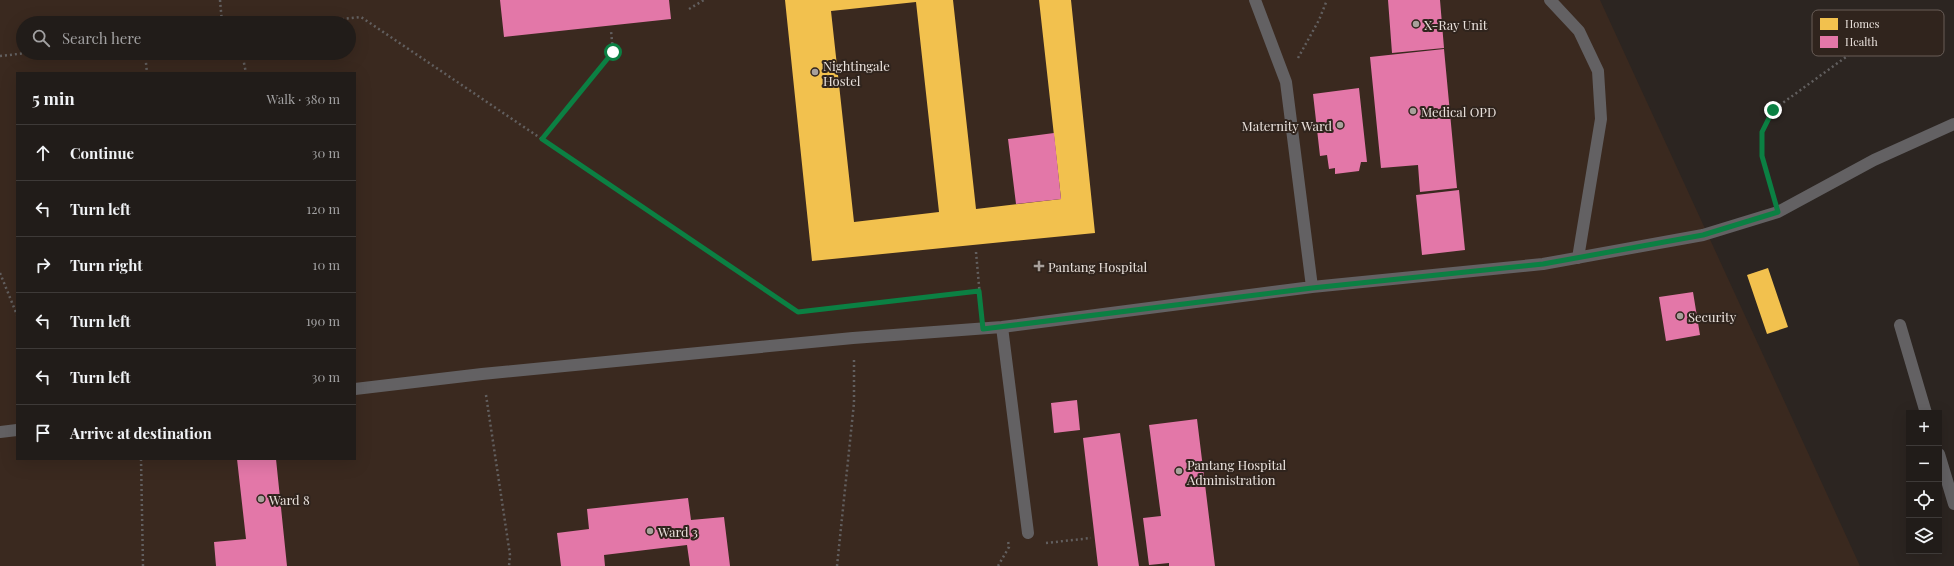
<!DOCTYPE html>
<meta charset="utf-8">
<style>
body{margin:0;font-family:"Playfair Display",serif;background:#292522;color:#f1f3f6}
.controls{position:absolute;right:12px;bottom:12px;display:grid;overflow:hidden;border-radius:0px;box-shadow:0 4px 16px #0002}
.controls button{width:36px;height:36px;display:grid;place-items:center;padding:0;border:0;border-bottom:1px solid #3e3a38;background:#211c19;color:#f1f3f6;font:20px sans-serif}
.stop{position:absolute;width:12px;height:12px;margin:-9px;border:3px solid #0b8043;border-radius:50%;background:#fff}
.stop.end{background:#0b8043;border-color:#fff;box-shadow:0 1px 4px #0008}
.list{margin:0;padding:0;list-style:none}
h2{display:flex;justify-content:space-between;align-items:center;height:52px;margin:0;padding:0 16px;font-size:17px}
h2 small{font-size:13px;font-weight:400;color:#a2a1a2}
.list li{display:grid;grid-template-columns:26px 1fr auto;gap:12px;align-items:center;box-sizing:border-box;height:56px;padding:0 16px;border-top:1px solid #3e3a38}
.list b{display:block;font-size:15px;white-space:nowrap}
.list em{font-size:13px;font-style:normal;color:#a2a1a2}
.icon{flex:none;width:22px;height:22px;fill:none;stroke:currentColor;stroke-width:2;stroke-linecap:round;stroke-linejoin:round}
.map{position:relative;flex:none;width:1954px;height:566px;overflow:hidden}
.search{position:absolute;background:#211c19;box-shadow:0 4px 16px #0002;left:16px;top:16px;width:340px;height:44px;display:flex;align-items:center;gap:10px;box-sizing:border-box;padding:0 14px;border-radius:22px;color:#a2a1a2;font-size:15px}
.panel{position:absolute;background:#211c19;box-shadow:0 4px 16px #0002;left:16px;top:72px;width:340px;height:388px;border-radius:0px}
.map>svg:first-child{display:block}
.built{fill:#3a291f;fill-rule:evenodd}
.homes{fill:#f2c14e;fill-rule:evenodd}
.health{fill:#e377a8}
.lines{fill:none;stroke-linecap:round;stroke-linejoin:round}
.path{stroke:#625f5f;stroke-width:2.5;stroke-dasharray:2 3;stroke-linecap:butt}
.service{stroke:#636163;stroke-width:12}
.route{stroke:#0b8043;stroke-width:5}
.poi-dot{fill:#a8a09b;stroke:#30241d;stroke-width:1.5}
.labels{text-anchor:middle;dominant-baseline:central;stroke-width:4;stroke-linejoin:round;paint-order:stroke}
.poi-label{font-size:13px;fill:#eae2dd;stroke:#30241d;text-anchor:start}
.key{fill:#30241d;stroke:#685d57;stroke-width:1}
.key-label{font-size:11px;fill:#eae2dd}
</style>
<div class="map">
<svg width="1954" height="566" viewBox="0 0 1954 566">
<rect width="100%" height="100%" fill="#2c2521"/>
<path class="built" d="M 0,0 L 1600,0 L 1860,566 L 0,566 ZM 23,23 L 349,23 L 349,53 L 23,53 ZM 17,73 L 355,73 L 355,459 L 17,459 Z"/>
<path class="homes" d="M 785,0 L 953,0 L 976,209 L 1061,199 L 1039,0 L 1071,0 L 1095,233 L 812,261 ZM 916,2 L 939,212 L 854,222 L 831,11 Z
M 1768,268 L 1788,327 L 1767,334 L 1747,275 Z"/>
<path class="health" d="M 500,0 L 669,0 L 671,19 L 504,37 Z
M 1388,0 L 1440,0 L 1444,48 L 1392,53 Z
M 1444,49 L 1457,188 L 1420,192 L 1418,165 L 1381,168 L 1370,57 Z
M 1359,88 L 1367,162 L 1361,162 L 1359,171 L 1335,174 L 1335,168 L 1329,169 L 1327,155 L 1320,156 L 1313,94 Z
M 1054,133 L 1061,199 L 1016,204 L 1008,139 Z
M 1459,190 L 1465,250 L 1422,255 L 1416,195 Z
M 1693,292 L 1700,335 L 1666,341 L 1659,297 Z
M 1077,400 L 1080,430 L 1054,433 L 1051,403 Z
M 1197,419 L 1215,566 L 1169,566 L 1169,563 L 1149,565 L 1143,518 L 1161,516 L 1149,425 Z
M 1120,433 L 1139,566 L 1098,566 L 1083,438 Z
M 237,459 L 276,459 L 287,566 L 216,566 L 214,542 L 246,539 Z
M 688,498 L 691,520 L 724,517 L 730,566 L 690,566 L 687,545 L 604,555 L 605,566 L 561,566 L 557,533 L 589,529 L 587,509 Z"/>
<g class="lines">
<path class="path" d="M 220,0 L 222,23
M 689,9 L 704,0
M 307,23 L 361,17 L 798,312 L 979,291
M 145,53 L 147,73
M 242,53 L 246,73
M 0,56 L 27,53
M 1298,58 L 1319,20 L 1327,0
M 542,139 L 613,51 L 611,31
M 1773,193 L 1762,156 L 1762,132 L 1773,110 L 1868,41
M 976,252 L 981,308
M 0,273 L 17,315
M 486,395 L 510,555 L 509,566
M 141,459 L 143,566
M 1046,543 L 1091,538
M 837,566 L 854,403 L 854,359
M 998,566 L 1009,547 L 1008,541"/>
<path class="service" d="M 1255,0 L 1286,82 L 1312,287
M 1550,0 L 1579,31 L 1598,71 L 1601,119 L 1578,258
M 1900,325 L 1926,413
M 1002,327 L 1028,533
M 355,389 L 482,374 L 853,338 L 1002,327 L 1312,287 L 1543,264 L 1703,235 L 1778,212 L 1874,160 L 1954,124
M 0,432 L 17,430
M 1939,454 L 1954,504"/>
</g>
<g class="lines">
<path class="route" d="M 613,52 L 542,139 L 798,312 L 979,291 L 983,329 L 1312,288 L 1543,264 L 1703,235 L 1778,212 L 1762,156 L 1762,132 L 1773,110"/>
</g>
<g class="poi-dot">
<circle cx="1416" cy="24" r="4"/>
<circle cx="815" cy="72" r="4"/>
<circle cx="1413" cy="111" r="4"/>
<circle cx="1340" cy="125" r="4"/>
<path d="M1037 260h4v4h4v4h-4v4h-4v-4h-4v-4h4z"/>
<circle cx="1680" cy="316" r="4"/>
<circle cx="1179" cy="471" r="4"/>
<circle cx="261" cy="499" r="4"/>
<circle cx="650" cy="531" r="4"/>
</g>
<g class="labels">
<g class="poi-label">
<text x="1424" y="24">X-Ray Unit</text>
<text x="823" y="65">Nightingale<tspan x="823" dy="15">Hostel</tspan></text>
<text x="1421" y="111">Medical OPD</text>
<text x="1332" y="125" text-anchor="end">Maternity Ward</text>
<text x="1048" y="266">Pantang Hospital</text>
<text x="1688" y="316">Security</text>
<text x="1187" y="464">Pantang Hospital<tspan x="1187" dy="15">Administration</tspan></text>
<text x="269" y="499">Ward 8</text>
<text x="658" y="531">Ward 3</text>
</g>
</g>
<rect x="1812" y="10" width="132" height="46" rx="6" class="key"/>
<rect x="1820" y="18" width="18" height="12" fill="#f2c14e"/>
<rect x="1820" y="36" width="18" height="12" fill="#e377a8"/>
<g class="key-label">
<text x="1845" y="28">Homes</text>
<text x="1845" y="46">Health</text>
</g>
</svg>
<div class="controls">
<button>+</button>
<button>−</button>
<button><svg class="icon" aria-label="locate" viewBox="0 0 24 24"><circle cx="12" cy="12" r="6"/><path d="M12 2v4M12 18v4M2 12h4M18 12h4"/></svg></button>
<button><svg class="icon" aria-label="layers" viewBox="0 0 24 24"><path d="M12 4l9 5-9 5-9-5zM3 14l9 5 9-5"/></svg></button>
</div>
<div class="stop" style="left:613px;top:52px"></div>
<div class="stop end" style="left:1773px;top:110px"></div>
<div class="search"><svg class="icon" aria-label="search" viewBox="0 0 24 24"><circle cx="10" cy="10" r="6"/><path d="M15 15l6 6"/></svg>Search here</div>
<section class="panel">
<h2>5 min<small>Walk · 380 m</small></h2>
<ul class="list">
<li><svg class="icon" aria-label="ahead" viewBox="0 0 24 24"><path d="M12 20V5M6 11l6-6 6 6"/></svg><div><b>Continue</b></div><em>30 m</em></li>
<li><svg class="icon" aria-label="left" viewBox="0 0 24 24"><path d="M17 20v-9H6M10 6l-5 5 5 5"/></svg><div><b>Turn left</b></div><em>120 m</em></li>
<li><svg class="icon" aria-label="right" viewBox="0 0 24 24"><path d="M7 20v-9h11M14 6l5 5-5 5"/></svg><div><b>Turn right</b></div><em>10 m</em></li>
<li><svg class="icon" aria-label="left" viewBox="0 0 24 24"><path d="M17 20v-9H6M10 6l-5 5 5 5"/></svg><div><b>Turn left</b></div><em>190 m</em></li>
<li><svg class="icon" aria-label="left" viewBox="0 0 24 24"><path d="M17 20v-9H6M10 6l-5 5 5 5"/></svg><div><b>Turn left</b></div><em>30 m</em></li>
<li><svg class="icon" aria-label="arrive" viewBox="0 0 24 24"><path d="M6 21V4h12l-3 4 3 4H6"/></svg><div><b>Arrive at destination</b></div></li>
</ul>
</section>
</div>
